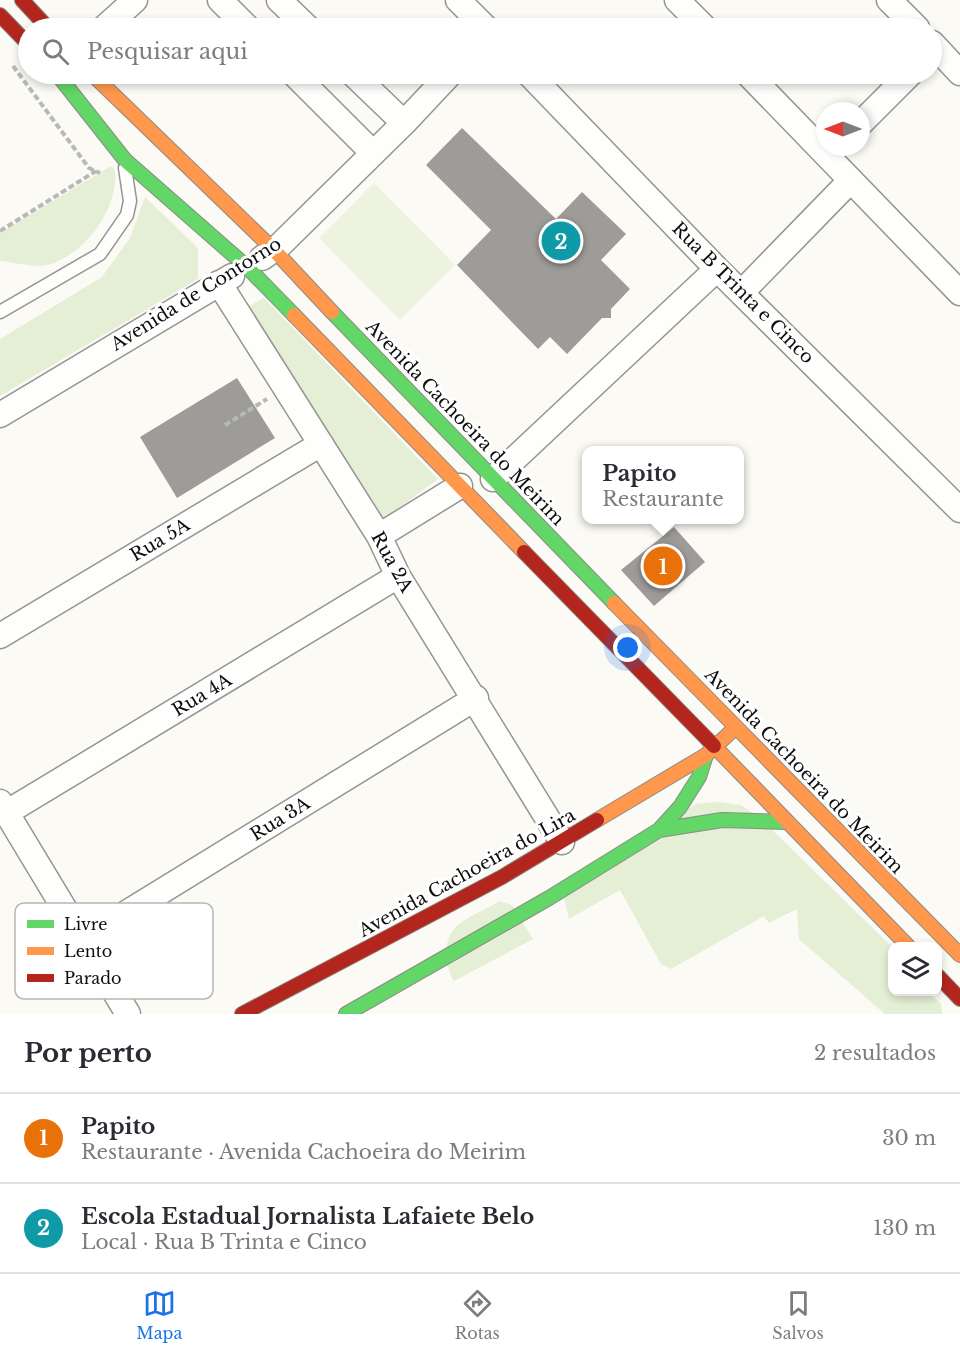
<!DOCTYPE html>
<html lang="pt">
<meta charset="utf-8">
<style>
body{margin:0;font-family:"Libre Baskerville",serif;background:#f7f7f7;color:#2b2b33}
.controls{position:absolute;right:18px;bottom:18px;display:grid;overflow:hidden;border-radius:12px;box-shadow:0 3px 9px #0003}
.controls button{width:54px;height:54px;display:grid;place-items:center;padding:0;border:0;border-bottom:2px solid #e1e1e2;background:#fff;color:#2b2b33;font:30px sans-serif}
.compass{position:absolute;left:816px;top:102px;width:54px;height:54px;border-radius:50%;background:#fff;box-shadow:0 3px 9px #0003;rotate:270deg}
.you{position:absolute;left:628px;top:648px;width:21px;height:21px;margin:-15px;border:4px solid #fff;border-radius:50%;background:#1a73e8;box-shadow:0 0 0 9px #1a73e833}
.badge{display:grid;place-items:center;width:39px;height:39px;border-radius:50%;background:#1a73e8;color:#fff;font-size:20px;font-weight:700}
.pin{position:absolute;translate:-50% -50%;border:3px solid #fff;box-shadow:0 2px 6px #0006}
.popup{position:absolute;left:582px;top:446px;width:162px;height:78px;box-sizing:border-box;display:grid;place-content:center;border-radius:12px;background:#fff;filter:drop-shadow(0 2px 4px #0005);font-size:20px;white-space:nowrap;color:#7c7c81}
.popup b{font-size:22px;color:#2b2b33}
.popup::after{content:'';position:absolute;left:50%;top:100%;margin-left:-12px;border:12px solid transparent;border-top-color:#fff}
.list{margin:0;padding:0;list-style:none}
h2{display:flex;justify-content:space-between;align-items:center;height:78px;margin:0;padding:0 24px;font-size:26px}
h2 small{font-size:20px;font-weight:400;color:#7c7c81}
.list li{display:grid;grid-template-columns:39px 1fr auto;gap:18px;align-items:center;box-sizing:border-box;height:90px;padding:0 24px;border-top:2px solid #e1e1e2}
.list b{display:block;font-size:22px;white-space:nowrap}
.list p{margin:0;font-size:20px;white-space:nowrap;color:#7c7c81}
.list em{font-size:20px;font-style:normal;color:#7c7c81}
.icon{flex:none;width:33px;height:33px;fill:none;stroke:currentColor;stroke-width:2;stroke-linecap:round;stroke-linejoin:round}
.map{position:relative;flex:none;width:960px;height:1014px;overflow:hidden}
.search{position:absolute;background:#fff;box-shadow:0 3px 9px #0003;left:18px;right:18px;top:18px;height:66px;display:flex;align-items:center;gap:15px;box-sizing:border-box;padding:0 21px;border-radius:33px;color:#7c7c81;font-size:22px}
.sheet{height:258px;background:#fff}
nav{display:flex;justify-content:space-around;align-items:center;box-sizing:border-box;height:84px;border-top:2px solid #e1e1e2;background:#fff;font-size:16px;color:#7c7c81}
nav a{display:grid;justify-items:center;gap:3px}
nav .on{color:#1a73e8}
.map>svg:first-child{display:block}
.green{fill:#e4efd5}
.pitch{fill:#eef3df}
.building{fill:#9e9c99}
.lines{fill:none;stroke-linecap:round;stroke-linejoin:round}
.lane-casing{stroke:#959492;stroke-width:15}
.street-casing{stroke:#959492;stroke-width:27}
.fast-casing{stroke:#8b8b88;stroke-width:16}
.slow-casing{stroke:#8b8b88;stroke-width:16}
.jam-casing{stroke:#8b8b88;stroke-width:16}
.path{stroke:#b8b8b7;stroke-width:4;stroke-dasharray:6 3;stroke-linecap:butt}
.lane{stroke:#fefefd;stroke-width:12}
.street{stroke:#fefefd;stroke-width:24}
.fast{stroke:#63d668;stroke-width:14}
.slow{stroke:#ff974d;stroke-width:14}
.jam{stroke:#b3261e;stroke-width:14}
.labels{text-anchor:middle;dominant-baseline:central;stroke-width:6;stroke-linejoin:round;paint-order:stroke}
.street-label{font-size:18px;fill:#0e0e0e;stroke:#fff}
.key{fill:#fff;stroke:#b7b7b7;stroke-width:1.5}
.key-label{font-size:16px;fill:#0e0e0e}
</style>
<div class="map">
<svg width="960" height="1014" viewBox="0 0 960 1014">
<rect width="100%" height="100%" fill="#fbfaf4"/>
<path class="green" d="M 111,166 L 115,170 C 119,207 87,252 51,264 C 38,269 14,262 0,261 L 0,233 Z
M 145,197 L 198,248 L 198,279 L 0,396 L 0,339 L 102,277 L 130,238 Z
M 264,298 L 438,479 L 381,521 L 248,307 Z
M 717,802 L 741,805 L 761,819 L 892,947 L 892,992 L 929,992 L 941,1004 L 942,1014 L 885,1014 L 799,939 L 797,909 L 769,923 L 764,916 L 671,969 L 661,964 L 620,890 L 569,919 L 563,893 L 696,804 Z
M 500,901 L 512,905 L 533,939 L 454,981 C 445,967 442,942 455,928 C 462,919 489,908 500,901 Z"/>
<path class="pitch" d="M 374,183 L 455,265 L 400,320 L 319,238 Z"/>
<path class="building" d="M 462,128 L 556,219 L 582,192 L 626,234 L 601,260 L 630,289 L 611,309 L 611,318 L 602,318 L 567,354 L 550,337 L 538,349 L 457,265 L 491,230 L 426,165 Z
M 237,378 L 275,438 L 177,498 L 140,437 Z
M 674,527 L 705,562 L 654,606 L 621,570 Z"/>
<g class="lines">
<defs>
<path id="lane" d="M 0,312 L 100,254 L 127,215 L 130,201 L 125,168"/>
<path id="street" d="M 220,0 L 248,28
M 279,0 L 308,28
M 458,0 L 486,28
M 677,0 L 705,28
M 889,0 L 917,28
M 104,28 L 135,0
M 932,43 L 960,73
M 294,74 L 373,153
M 353,74 L 404,123
M 529,74 L 717,269 L 960,510
M 748,74 L 960,293
M 861,123 L 910,74
M 262,258 L 279,246 L 404,123 L 450,74
M 219,283 L 379,536 L 398,576 L 562,842
M 742,292 L 850,181
M 0,415 L 232,276
M 493,479 L 717,269
M 379,536 L 460,486
M 0,636 L 321,444
M 0,802 L 128,1014
M 6,813 L 398,576
M 84,939 L 476,698"/>
<path id="fast" d="M 57,74 L 125,160 L 247,267 L 294,315
M 332,312 L 614,603
M 659,830 L 722,820 L 786,822
M 346,1014 L 549,898 L 659,830 L 680,807 L 699,777 L 706,755"/>
<path id="slow" d="M 92,74 L 274,250 L 332,312
M 294,315 L 524,552
M 614,603 L 736,727
M 714,746 L 908,946
M 597,820 L 706,755 L 736,727 L 960,955"/>
<path id="jam" d="M 22,0 L 48,28
M 0,15 L 28,44
M 524,552 L 714,746
M 938,976 L 960,999
M 242,1014 L 502,877 L 597,820"/>
</defs>
<use href="#lane" class="lane-casing"/>
<use href="#street" class="street-casing"/>
<use href="#fast" class="fast-casing"/>
<use href="#slow" class="slow-casing"/>
<use href="#jam" class="jam-casing"/>
<path class="path" d="M 13,66 L 89,168 L 100,173
M 0,231 L 96,171
M 225,425 L 267,399"/>
<use href="#lane" class="lane"/>
<use href="#street" class="street"/>
<use href="#fast" class="fast"/>
<use href="#slow" class="slow"/>
<use href="#jam" class="jam"/>
</g>
<g class="labels">
<g class="street-label">
<text transform="translate(743 293) rotate(45)">Rua B Trinta e Cinco</text>
<text transform="translate(196 294) rotate(-32)">Avenida de Contorno</text>
<text transform="translate(465 423) rotate(46)">Avenida Cachoeira do Meirim</text>
<text transform="translate(160 540) rotate(-31)">Rua 5A</text>
<text transform="translate(392 562) rotate(61)">Rua 2A</text>
<text transform="translate(202 695) rotate(-31)">Rua 4A</text>
<text transform="translate(804 771) rotate(46)">Avenida Cachoeira do Meirim</text>
<text transform="translate(280 819) rotate(-32)">Rua 3A</text>
<text transform="translate(467 873) rotate(-29)">Avenida Cachoeira do Lira</text>
</g>
</g>
<rect x="15" y="903" width="198" height="96" rx="9" class="key"/>
<rect x="27" y="920" width="27" height="8" fill="#63d668"/>
<rect x="27" y="947" width="27" height="8" fill="#ff974d"/>
<rect x="27" y="974" width="27" height="8" fill="#b3261e"/>
<g class="key-label">
<text x="64" y="930">Livre</text>
<text x="64" y="957">Lento</text>
<text x="64" y="984">Parado</text>
</g>
</svg>
<div class="controls">
<button><svg class="icon" aria-label="layers" viewBox="0 0 24 24"><path d="M12 4l9 5-9 5-9-5zM3 14l9 5 9-5"/></svg></button>
</div>
<svg class="compass" viewBox="-18 -18 36 36"><path d="M0-13l5 13h-10z" fill="#e53935"/><path d="M0 13l5-13h-10z" fill="#7c7c81"/></svg>
<div class="you"></div>
<div class="pin badge" style="left:663px;top:566px;background:#e8710a">1</div>
<div class="popup"><b>Papito</b>Restaurante</div>
<div class="pin badge" style="left:561px;top:241px;background:#0f9aa8">2</div>
<div class="search"><svg class="icon" aria-label="search" viewBox="0 0 24 24"><circle cx="10" cy="10" r="6"/><path d="M15 15l6 6"/></svg>Pesquisar aqui</div>
</div>
<section class="sheet">
<h2>Por perto<small>2 resultados</small></h2>
<ul class="list">
<li><span class="badge" style="background:#e8710a">1</span><div><b>Papito</b><p>Restaurante · Avenida Cachoeira do Meirim</p></div><em>30 m</em></li>
<li><span class="badge" style="background:#0f9aa8">2</span><div><b>Escola Estadual Jornalista Lafaiete Belo</b><p>Local · Rua B Trinta e Cinco</p></div><em>130 m</em></li>
</ul>
</section>
<nav>
<a class="on"><svg class="icon" aria-label="map" viewBox="0 0 24 24"><path d="M3 6l6-2 6 2 6-2v14l-6 2-6-2-6 2zM9 4v14M15 6v14"/></svg>Mapa</a>
<a><svg class="icon" aria-label="directions" viewBox="0 0 24 24"><path d="M12 3l9 9-9 9-9-9zM9 14v-3h6M13 9l2 2-2 2"/></svg>Rotas</a>
<a><svg class="icon" aria-label="saved" viewBox="0 0 24 24"><path d="M7 4h10v16l-5-4-5 4z"/></svg>Salvos</a>
</nav>
